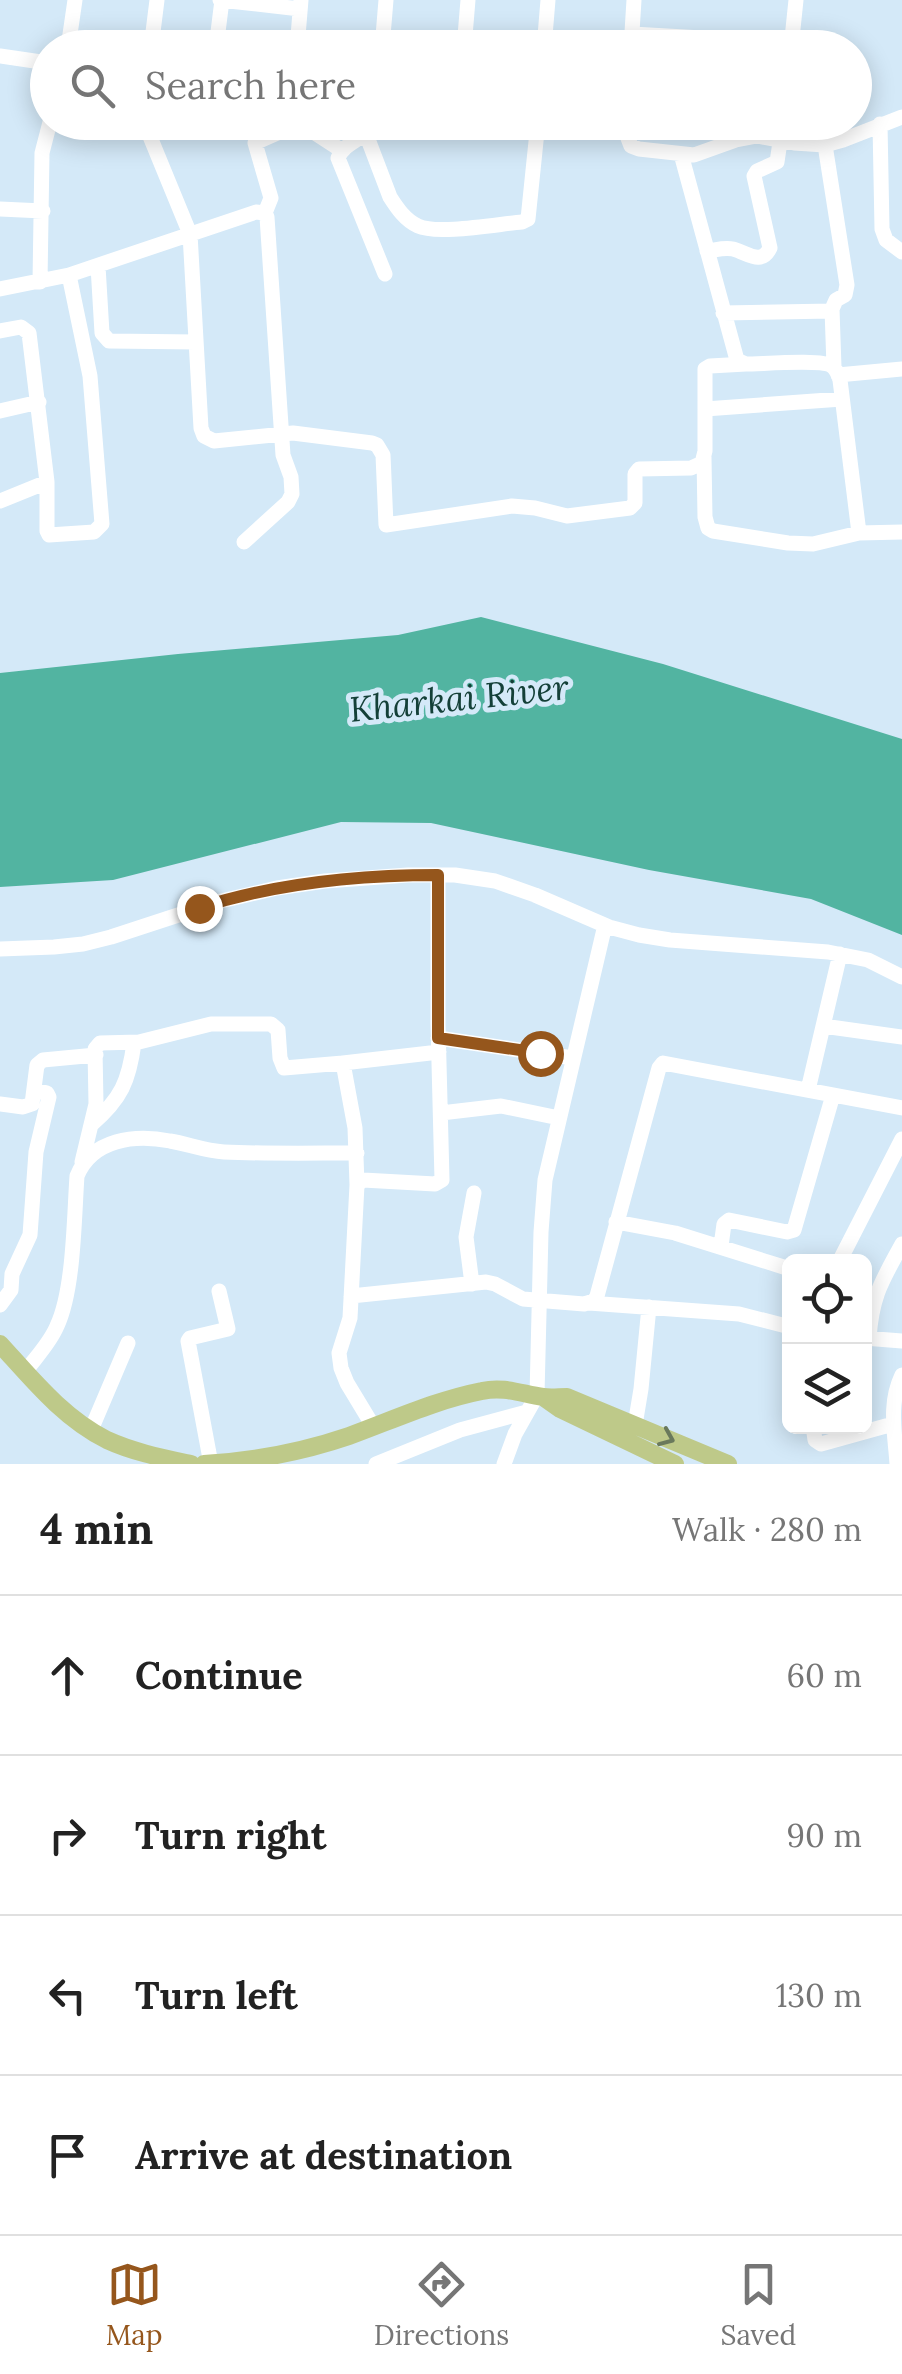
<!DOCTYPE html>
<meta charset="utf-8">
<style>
body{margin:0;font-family:Lora,serif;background:#f6f6f6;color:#222}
.controls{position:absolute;right:30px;bottom:30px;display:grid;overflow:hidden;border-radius:15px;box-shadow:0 5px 25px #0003}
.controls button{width:90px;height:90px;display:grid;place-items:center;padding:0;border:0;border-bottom:2px solid #e0e0e0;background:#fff;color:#222;font:50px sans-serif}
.stop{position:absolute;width:30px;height:30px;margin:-22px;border:8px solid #95561c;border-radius:50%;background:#fff}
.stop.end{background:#95561c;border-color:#fff;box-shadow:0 2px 10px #0008}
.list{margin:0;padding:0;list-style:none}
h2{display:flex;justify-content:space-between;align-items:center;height:130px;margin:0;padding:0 40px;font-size:42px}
h2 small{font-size:32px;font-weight:400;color:#767676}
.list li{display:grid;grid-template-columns:65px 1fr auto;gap:30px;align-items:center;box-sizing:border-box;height:160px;padding:0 40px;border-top:2px solid #e0e0e0}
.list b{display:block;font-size:38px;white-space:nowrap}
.list em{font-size:32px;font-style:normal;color:#767676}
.icon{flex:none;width:55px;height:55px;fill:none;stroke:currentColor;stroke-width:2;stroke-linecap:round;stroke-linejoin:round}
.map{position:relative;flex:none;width:902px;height:1464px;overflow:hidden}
.search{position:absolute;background:#fff;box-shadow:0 5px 25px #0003;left:30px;right:30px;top:30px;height:110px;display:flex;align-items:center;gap:25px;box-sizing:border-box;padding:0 35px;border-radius:55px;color:#767676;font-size:38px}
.sheet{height:770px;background:#fff}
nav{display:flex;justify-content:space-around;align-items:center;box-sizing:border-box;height:140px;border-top:2px solid #e0e0e0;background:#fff;font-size:28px;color:#767676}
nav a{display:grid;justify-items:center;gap:5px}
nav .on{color:#95561c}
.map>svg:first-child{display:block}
.water{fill:#52b4a1}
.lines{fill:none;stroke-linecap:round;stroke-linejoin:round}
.minor{stroke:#fff;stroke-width:15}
.major{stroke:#bec989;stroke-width:18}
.oneway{stroke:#6a795c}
.route{stroke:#95561c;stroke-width:12}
.labels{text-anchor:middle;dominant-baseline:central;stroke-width:10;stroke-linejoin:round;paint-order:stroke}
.water-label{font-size:35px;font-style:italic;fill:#144038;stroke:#d4e9f8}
</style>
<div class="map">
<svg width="902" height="1464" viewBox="0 0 902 1464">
<rect width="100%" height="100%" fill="#d4e9f8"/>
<path class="water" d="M 481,617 L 663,664 L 902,739 L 902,935 L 811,899 L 649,870 L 431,823 L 341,822 L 113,880 L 0,887 L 0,673 L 178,654 L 398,635 Z"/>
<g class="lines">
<path class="minor" d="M 220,0 L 300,9
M 632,34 L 791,43
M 68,48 L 75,0
M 151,48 L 157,0
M 216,48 L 222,0
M 297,48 L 301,0
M 382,48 L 386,0
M 464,48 L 468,0
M 544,48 L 548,0
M 631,48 L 634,0
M 791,48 L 796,0
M 0,56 L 48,63
M 144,122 L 190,234 L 201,428 L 204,436 L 214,441 L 293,433 L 372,443 L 377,445 L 383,455 L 386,525 L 512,506 L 535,508 L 567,516 L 630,508 L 635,503 L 635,474 L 639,469 L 691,468 L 702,463 L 705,451 L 705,369 L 710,366 L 746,364
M 298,122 L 341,150
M 374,122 C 366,140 345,141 338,158 L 385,274
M 626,122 L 626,133 L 631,146 L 639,149 L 694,155 L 736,140 L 757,136 L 794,143 L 825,145 L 843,140 L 902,117
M 880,124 L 882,229 L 886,240 L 902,252
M 366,134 L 390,197 C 397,208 405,220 418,226 C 437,235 498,224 522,222 L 528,219 L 538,122
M 825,145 L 847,285 L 845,295 L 836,300 L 832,309 L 834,367
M 681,154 L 737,360 L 746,364 C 762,364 822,359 832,366 C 837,370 838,374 840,380 L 859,533
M 0,209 L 43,211
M 265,213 L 271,198 L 255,143 L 298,124
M 707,251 C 716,250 724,247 733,249 C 748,253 761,266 770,248 L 754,176 L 757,171 L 777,162 L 783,122
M 98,266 L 102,333 L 109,341 L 196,342
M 40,282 L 42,153 L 50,122
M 0,289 L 69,275 L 256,212 L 265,213 L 267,217 L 283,455 L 291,477 L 292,494 L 288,502 L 244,542
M 723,313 L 832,311
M 0,331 L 21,327 L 29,333 L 47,482 L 47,531 L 49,535 L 94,532 L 102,524 L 90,376 L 69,275
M 838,375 L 902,369
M 705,409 L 842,399
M 0,411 L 39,402
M 704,457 L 705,517 L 708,528 L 713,531 L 788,543 L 813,544 L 859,533 L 902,532
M 0,501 L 47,482
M 0,949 L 54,947 L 83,944 L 111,937 L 221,901 L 277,888 L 325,881 L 408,875 L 455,875 L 495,881 L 535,895 L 609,927 L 639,935 L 670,940 L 828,952 L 868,960 L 902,977
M 823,1026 L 902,1037
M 438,1038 L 573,1058
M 808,1090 L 840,954
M 0,1104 L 23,1107 L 32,1104 L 37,1065 L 43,1060 L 96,1055
M 441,1113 L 501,1106 L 559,1118
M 92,1124 C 121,1099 129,1081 134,1043
M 82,1162 L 96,1104 L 95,1049 L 100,1043 L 139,1042 L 211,1024 L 271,1024 L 278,1030 L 280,1058 L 284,1068 L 343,1063
M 357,1185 L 355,1128 L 343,1063 L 439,1052
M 616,1222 L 675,1233 L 790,1269
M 721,1246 L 724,1224 L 729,1220 L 787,1232 L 794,1230 L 833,1095
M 839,1262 L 902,1139
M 472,1284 L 466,1237 L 474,1193
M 351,1296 L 486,1282 L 495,1284 L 523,1299 L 584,1304 L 594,1301 L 597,1296 L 659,1068 L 663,1063 L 902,1108
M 589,1303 L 739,1314 L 790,1327
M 0,1305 L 11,1290 L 12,1274 L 30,1235 L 36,1152 L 49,1097 L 47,1093 L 35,1090
M 864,1338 L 902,1341
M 869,1338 C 872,1295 882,1281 902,1244
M 25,1372 C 36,1357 50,1343 57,1326 C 74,1290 74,1218 77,1176 C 92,1139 135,1134 170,1141 C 188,1144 205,1151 224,1152 C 268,1154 313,1153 357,1153
M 635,1425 L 641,1389 L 649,1307
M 373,1426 L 347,1383 L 341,1368 L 339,1353 L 350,1318 L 357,1185 L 363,1180 L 435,1184 L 442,1180 L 438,1024 L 438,875
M 813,1426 L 815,1440 L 821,1444 L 893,1424
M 91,1430 L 128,1343
M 211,1464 L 188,1341 L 190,1338 L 228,1329 L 219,1291
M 376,1464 L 460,1430 L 527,1412
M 504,1464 L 515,1434 L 537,1395 L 541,1232 L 545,1180 L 605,925
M 897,1464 C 895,1433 888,1404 902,1375"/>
<path class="major" d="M 0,1344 C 32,1379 63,1418 107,1440 C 133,1452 163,1458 191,1464
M 543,1397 L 560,1409 L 675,1464
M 204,1464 C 254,1461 302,1452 349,1436 C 393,1420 436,1400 482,1391 C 504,1386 522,1394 543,1397 C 551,1398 559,1397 567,1397 L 728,1464"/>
</g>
<defs><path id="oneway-chevron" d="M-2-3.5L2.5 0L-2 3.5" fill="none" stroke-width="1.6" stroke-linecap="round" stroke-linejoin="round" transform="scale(2.5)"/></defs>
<use class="oneway" href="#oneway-chevron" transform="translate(667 1438) rotate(23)"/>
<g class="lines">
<path class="route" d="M 199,908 C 276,883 357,875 438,875 L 438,1038 L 540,1053"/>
</g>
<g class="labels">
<g class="water-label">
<text transform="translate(459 698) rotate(-6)">Kharkai River</text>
</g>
</g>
</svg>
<div class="controls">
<button><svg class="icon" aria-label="locate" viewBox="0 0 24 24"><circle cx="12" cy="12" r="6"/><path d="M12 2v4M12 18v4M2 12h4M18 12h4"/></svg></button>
<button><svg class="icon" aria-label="layers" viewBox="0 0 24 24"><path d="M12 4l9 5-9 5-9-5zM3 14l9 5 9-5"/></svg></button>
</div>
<div class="stop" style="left:540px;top:1053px"></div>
<div class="stop end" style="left:199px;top:908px"></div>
<div class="search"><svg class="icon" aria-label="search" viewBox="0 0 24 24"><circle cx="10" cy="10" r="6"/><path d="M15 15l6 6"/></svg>Search here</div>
</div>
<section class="sheet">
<h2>4 min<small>Walk · 280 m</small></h2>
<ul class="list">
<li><svg class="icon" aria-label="ahead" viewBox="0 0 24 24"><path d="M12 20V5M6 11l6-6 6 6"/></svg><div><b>Continue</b></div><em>60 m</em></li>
<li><svg class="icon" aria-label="right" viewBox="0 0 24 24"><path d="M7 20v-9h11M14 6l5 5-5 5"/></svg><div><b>Turn right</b></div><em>90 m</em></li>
<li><svg class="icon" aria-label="left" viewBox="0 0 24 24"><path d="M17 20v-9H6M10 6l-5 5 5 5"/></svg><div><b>Turn left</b></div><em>130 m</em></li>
<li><svg class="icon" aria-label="arrive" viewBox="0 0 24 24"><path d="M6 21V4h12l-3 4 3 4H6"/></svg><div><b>Arrive at destination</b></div></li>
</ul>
</section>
<nav>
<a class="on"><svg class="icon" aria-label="map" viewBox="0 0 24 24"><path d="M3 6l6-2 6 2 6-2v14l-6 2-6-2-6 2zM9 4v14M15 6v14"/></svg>Map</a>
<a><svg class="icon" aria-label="directions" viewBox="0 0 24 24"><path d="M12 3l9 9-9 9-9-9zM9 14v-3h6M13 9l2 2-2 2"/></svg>Directions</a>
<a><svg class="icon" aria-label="saved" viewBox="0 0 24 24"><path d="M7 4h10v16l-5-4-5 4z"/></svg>Saved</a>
</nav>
